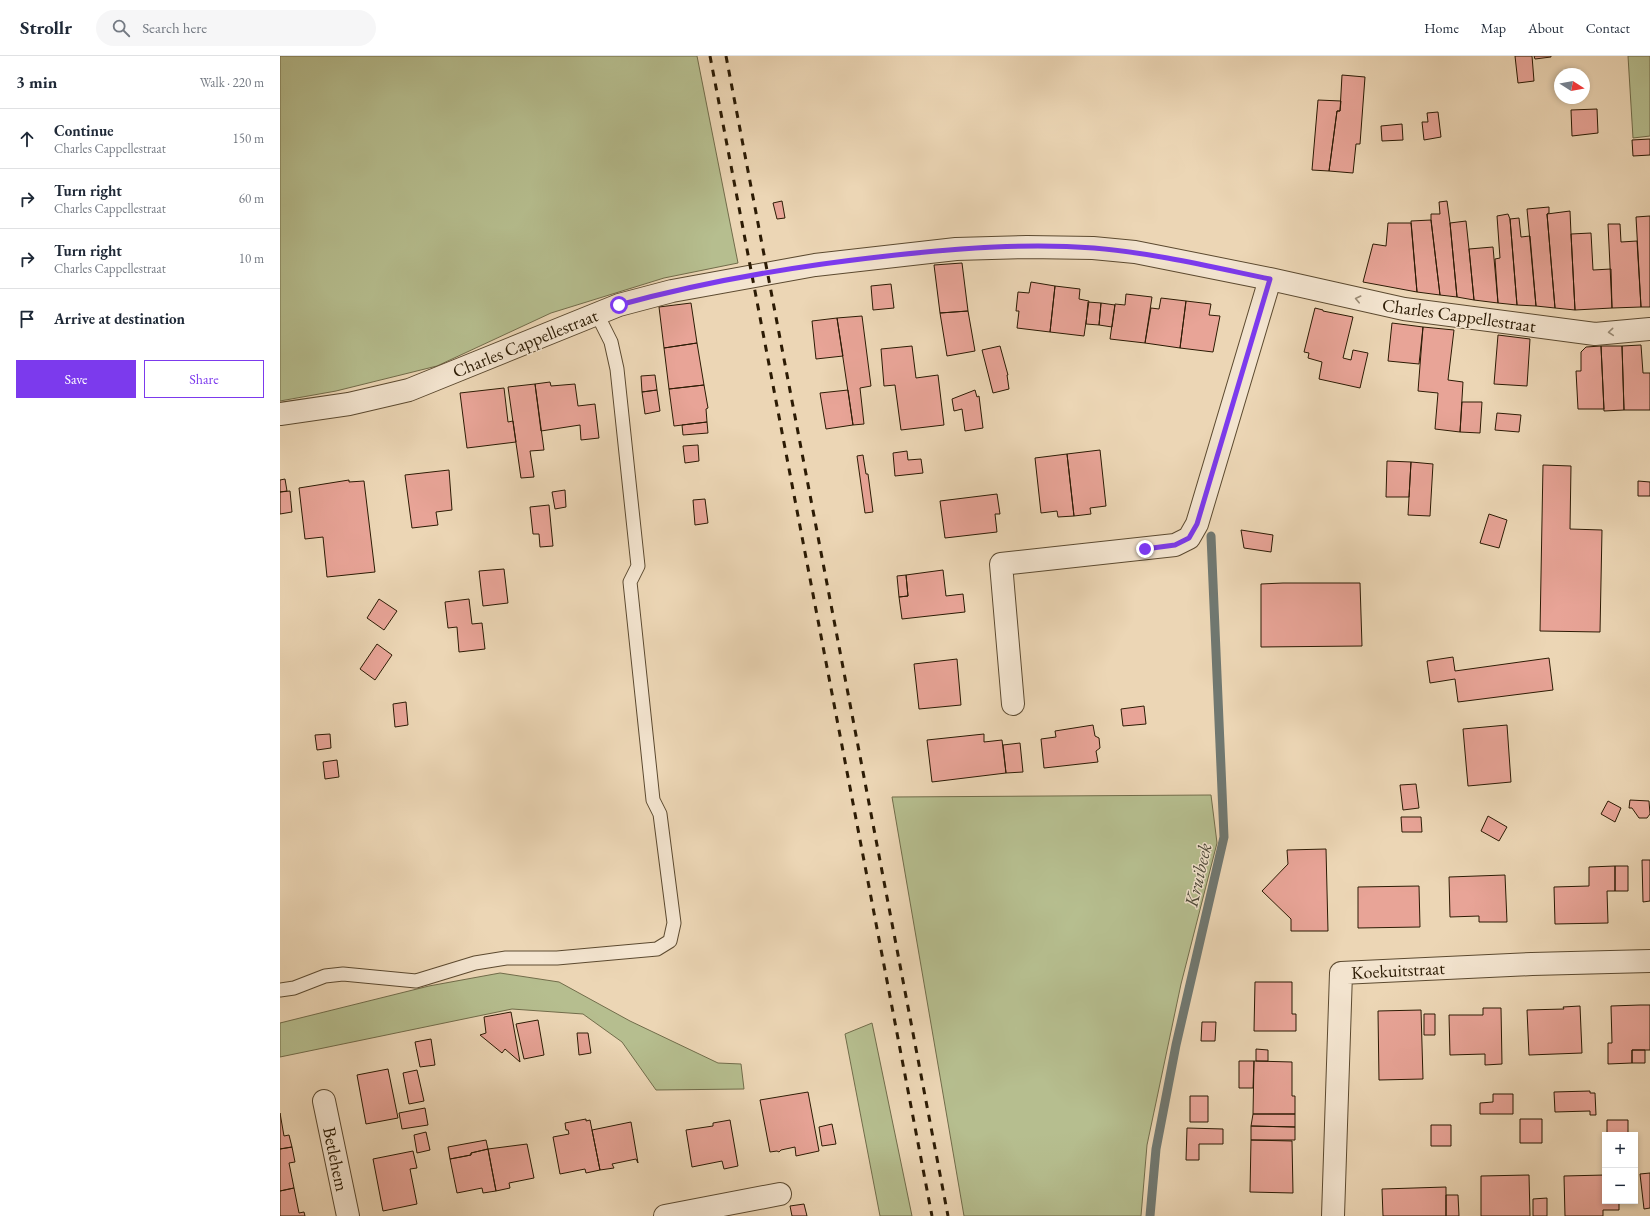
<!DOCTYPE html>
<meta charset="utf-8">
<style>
body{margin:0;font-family:"EB Garamond",serif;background:#f6f6f7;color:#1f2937}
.controls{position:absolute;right:12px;bottom:12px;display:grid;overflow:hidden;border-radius:0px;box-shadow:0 2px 6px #0003}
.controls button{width:36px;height:36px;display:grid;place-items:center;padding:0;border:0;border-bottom:1px solid #e0e1e3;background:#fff;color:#1f2937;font:20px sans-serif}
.compass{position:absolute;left:1274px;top:12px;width:36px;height:36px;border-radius:50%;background:#fff;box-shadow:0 2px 6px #0003;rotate:101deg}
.stop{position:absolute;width:12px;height:12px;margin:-9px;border:3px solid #7c3aed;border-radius:50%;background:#fff}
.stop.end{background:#7c3aed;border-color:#fff;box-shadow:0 1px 4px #0008}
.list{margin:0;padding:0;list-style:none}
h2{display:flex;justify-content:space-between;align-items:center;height:52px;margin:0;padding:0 16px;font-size:17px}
h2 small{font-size:13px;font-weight:400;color:#747a83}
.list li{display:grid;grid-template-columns:26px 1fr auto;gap:12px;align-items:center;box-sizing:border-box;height:60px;padding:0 16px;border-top:1px solid #e0e1e3}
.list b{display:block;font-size:15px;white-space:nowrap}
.list p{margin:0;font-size:13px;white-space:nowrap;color:#747a83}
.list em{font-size:13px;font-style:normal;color:#747a83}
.actions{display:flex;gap:8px;padding:12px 16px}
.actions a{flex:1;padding:9px 0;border:1px solid #7c3aed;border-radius:0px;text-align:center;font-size:14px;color:#7c3aed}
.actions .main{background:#7c3aed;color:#fff}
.icon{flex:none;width:22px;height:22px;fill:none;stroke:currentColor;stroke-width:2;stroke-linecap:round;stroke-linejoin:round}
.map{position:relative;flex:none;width:1370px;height:1160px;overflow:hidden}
header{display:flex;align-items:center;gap:24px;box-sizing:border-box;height:56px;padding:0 20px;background:#fff;border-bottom:1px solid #e0e1e3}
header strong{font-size:19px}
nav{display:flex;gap:22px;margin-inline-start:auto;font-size:14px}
.search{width:280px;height:36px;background:#f6f6f7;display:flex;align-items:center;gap:10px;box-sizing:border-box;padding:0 14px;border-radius:22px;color:#747a83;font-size:15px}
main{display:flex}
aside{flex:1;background:#fff}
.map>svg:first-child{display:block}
.green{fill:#b6be8f;stroke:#716c4a}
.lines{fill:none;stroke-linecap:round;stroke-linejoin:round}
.stream{stroke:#707871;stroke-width:9}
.building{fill:#e8a497;stroke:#2c1b04}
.service-casing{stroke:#5c4a30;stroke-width:15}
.minor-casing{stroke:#5c4a30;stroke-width:24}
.service{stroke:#f3e4cf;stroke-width:13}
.minor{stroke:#f3e4cf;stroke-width:22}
.rail{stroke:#2c1b04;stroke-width:3;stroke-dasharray:7 7;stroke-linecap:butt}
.oneway{stroke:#998a74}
.route{stroke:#7c3aed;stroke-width:5}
.labels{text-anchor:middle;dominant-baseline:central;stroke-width:3;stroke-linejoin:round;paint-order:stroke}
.street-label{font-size:18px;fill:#2c1b04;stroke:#f3e4cf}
.water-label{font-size:19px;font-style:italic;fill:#4e4a3a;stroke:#f3e4cf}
</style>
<header>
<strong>Strollr</strong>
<div class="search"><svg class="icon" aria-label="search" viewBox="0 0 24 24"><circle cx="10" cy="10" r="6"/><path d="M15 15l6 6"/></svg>Search here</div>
<nav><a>Home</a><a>Map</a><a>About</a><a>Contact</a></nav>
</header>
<main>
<aside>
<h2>3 min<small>Walk · 220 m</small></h2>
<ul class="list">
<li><svg class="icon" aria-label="ahead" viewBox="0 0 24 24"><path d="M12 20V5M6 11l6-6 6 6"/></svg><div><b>Continue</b><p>Charles Cappellestraat</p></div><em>150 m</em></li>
<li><svg class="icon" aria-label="right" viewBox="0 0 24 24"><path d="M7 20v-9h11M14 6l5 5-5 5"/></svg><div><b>Turn right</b><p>Charles Cappellestraat</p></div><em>60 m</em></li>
<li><svg class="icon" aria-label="right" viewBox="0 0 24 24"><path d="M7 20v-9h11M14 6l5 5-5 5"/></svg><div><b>Turn right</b><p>Charles Cappellestraat</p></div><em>10 m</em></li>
<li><svg class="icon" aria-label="arrive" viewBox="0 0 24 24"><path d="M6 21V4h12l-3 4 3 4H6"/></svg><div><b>Arrive at destination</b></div></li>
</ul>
<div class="actions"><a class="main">Save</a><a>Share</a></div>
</aside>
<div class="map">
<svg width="1370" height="1160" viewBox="0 0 1370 1160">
<rect width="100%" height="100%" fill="#ecd6b5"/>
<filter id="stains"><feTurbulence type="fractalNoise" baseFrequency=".005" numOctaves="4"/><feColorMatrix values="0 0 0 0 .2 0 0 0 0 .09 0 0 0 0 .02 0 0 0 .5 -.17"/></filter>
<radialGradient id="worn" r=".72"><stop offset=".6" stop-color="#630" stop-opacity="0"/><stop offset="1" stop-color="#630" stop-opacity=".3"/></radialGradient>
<path class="green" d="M 0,0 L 417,0 L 458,207 L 384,222 L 271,257 L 157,310 L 56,335 L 0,345 Z
M 1348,0 L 1370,0 L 1370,80 L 1353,82 Z
M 931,739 L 937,787 L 901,928 L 867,1089 L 861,1160 L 684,1160 L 612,741 Z
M 220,917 L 279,926 L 350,965 L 438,1007 L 461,1008 L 464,1033 L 376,1034 L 342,986 L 303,958 L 232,953 L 0,1001 L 0,967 L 149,930 Z
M 592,967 L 632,1160 L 600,1160 L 565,978 Z"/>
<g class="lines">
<path class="stream" d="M 870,1160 L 876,1093 L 896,989 L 944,781 L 931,480"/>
</g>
<path class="building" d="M 1235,0 L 1252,0 L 1254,25 L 1238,27 Z
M 1254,0 L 1271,0 L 1271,1 L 1255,3 Z
M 1062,19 L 1085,21 L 1080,88 L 1076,88 L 1073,117 L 1049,115 L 1057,55 L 1060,55 Z
M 1038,44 L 1061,45 L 1060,55 L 1057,55 L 1049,115 L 1032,114 Z
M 1317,53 L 1318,77 L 1292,80 L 1291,54 Z
M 1158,56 L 1161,81 L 1144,84 L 1142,66 L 1148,66 L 1147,57 Z
M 1122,68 L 1123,84 L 1102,85 L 1101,70 Z
M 1370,83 L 1370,99 L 1353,100 L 1352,84 Z
M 502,145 L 505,162 L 497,163 L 493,147 Z
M 1167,145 L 1170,167 L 1177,241 L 1160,239 L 1151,164 L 1151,158 L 1160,158 L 1159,146 Z
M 1269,151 L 1269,157 L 1267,158 L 1275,252 L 1256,250 L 1247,153 Z
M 1290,155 L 1291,178 L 1295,254 L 1275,252 L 1267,158 Z
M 1228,158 L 1230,163 L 1237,249 L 1218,247 L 1215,203 L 1220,202 L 1217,160 Z
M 1370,160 L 1370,251 L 1361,251 L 1356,161 Z
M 1239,162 L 1241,181 L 1250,180 L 1256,250 L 1237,249 L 1230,163 Z
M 1151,164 L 1160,239 L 1137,236 L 1131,165 Z
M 1186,165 L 1189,193 L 1194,244 L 1177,241 L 1170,167 Z
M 1108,167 L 1131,167 L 1137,236 L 1083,226 L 1093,188 L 1106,190 Z
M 1328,168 L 1340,168 L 1341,186 L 1357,185 L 1361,251 L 1332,252 Z
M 1311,177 L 1313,214 L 1331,213 L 1332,252 L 1295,254 L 1291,178 Z
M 1213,191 L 1218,247 L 1194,244 L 1189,193 Z
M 682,207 L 688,255 L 660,257 L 654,209 Z
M 751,226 L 775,230 L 770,276 L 737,272 L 739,255 L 736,255 L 738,236 L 749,237 Z
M 611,228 L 614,252 L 593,254 L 591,230 Z
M 775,230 L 800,233 L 799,243 L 809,245 L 804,280 L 770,276 Z
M 846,238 L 872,241 L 865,287 L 830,283 L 835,248 L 845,249 Z
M 881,242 L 906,245 L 900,292 L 865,287 L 871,252 L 879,253 Z
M 906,245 L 931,248 L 929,259 L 940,260 L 933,296 L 900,292 Z
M 808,246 L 821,247 L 819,269 L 806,268 Z
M 411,247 L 417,287 L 384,292 L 379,251 Z
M 821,247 L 835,249 L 832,271 L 819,269 Z
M 1035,252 L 1043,254 L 1043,255 L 1073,261 L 1063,302 L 1071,304 L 1073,294 L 1088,297 L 1080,332 L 1039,323 L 1042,306 L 1028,302 L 1029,297 L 1024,296 Z
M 688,255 L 695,295 L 667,300 L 660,257 Z
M 582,260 L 591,330 L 580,332 L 584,368 L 573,369 L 557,262 Z
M 557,262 L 563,300 L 536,303 L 532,265 Z
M 1112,267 L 1143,271 L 1139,308 L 1108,305 Z
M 1143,271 L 1174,274 L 1168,324 L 1183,326 L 1180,376 L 1155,373 L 1158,337 L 1138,335 Z
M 1218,279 L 1250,283 L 1247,330 L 1214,328 Z
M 417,287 L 424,329 L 389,333 L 384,292 Z
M 1361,289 L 1363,317 L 1370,317 L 1370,354 L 1344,354 L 1342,290 Z
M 632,290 L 636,322 L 658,319 L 664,369 L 621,374 L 615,329 L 604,330 L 601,293 Z
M 720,290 L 728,319 L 727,319 L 729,333 L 713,337 L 702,294 Z
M 1321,290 L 1342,290 L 1344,354 L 1324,355 Z
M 1321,290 L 1324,353 L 1298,353 L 1296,315 L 1301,315 L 1301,296 L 1306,291 Z
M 375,319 L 377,334 L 362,336 L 361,320 Z
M 270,326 L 271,330 L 295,328 L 298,350 L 315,348 L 319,382 L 301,384 L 300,369 L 261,375 L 255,328 Z
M 255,328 L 264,394 L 250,395 L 254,421 L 241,422 L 228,331 Z
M 424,329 L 428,352 L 426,353 L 427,366 L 394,370 L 389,333 Z
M 224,332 L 228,366 L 233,365 L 236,386 L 187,392 L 180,337 Z
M 377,334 L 380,355 L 365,358 L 362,336 Z
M 568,334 L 573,369 L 546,373 L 540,337 Z
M 695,334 L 697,341 L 699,340 L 703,372 L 685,375 L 682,353 L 674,355 L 672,343 Z
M 1182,346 L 1202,346 L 1200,377 L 1180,376 Z
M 1217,357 L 1241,359 L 1239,376 L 1215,374 Z
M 427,366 L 428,377 L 403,379 L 402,369 Z
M 418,389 L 419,405 L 405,407 L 403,390 Z
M 820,394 L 826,450 L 810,452 L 811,458 L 794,460 L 787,398 Z
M 627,395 L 628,404 L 641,403 L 643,417 L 615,420 L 613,397 Z
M 787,398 L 794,460 L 778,461 L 777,455 L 761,457 L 755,402 Z
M 583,399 L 586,418 L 588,418 L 593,456 L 585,457 L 577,400 Z
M 1107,405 L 1131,406 L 1129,441 L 1106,441 Z
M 1131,406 L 1153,408 L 1150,460 L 1128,459 Z
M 1263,409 L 1291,410 L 1290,473 L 1322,474 L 1320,576 L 1260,575 Z
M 169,414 L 172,454 L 156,456 L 158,469 L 132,472 L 125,419 Z
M 5,423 L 7,435 L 0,436 L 0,424 Z
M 69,424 L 69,426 L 84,425 L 95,516 L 47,521 L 43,481 L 25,483 L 19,432 Z
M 1358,425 L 1370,426 L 1370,440 L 1358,440 Z
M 285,434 L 286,451 L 275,453 L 272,436 Z
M 10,435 L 12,456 L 0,458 L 0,436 Z
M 717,438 L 720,458 L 715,458 L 717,476 L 665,482 L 660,445 Z
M 425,443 L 428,467 L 415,469 L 413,444 Z
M 269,449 L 273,490 L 260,491 L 259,478 L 253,478 L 250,451 Z
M 1209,458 L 1227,464 L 1219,492 L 1200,487 Z
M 961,474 L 993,479 L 991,496 L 964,492 Z
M 224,513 L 228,547 L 203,550 L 199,515 Z
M 663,514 L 666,540 L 683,538 L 685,556 L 622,563 L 619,541 L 628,540 L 626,519 Z
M 626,519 L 628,540 L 619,541 L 617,520 Z
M 1003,527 L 1080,527 L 1082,590 L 981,591 L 981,528 Z
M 99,543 L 117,555 L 104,574 L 87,562 Z
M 189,543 L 192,568 L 202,567 L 205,593 L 179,596 L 177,571 L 168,572 L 165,546 Z
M 97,588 L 112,599 L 95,624 L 80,613 Z
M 1173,601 L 1175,615 L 1269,602 L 1273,634 L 1178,646 L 1175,623 L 1150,627 L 1147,605 Z
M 677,603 L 681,649 L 639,653 L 634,608 Z
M 126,646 L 128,669 L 115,671 L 113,648 Z
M 864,650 L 866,668 L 843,670 L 841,653 Z
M 813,669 L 815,680 L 819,682 L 820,692 L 816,695 L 818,706 L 764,712 L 761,683 L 776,681 L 775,675 Z
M 1227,669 L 1231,726 L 1188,730 L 1183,673 Z
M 50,678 L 51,692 L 37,694 L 35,679 Z
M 704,678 L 704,686 L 722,684 L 726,717 L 652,726 L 647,684 Z
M 740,687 L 743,716 L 726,717 L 723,689 Z
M 57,704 L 59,721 L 45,723 L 43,706 Z
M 1136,728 L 1139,752 L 1123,754 L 1120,729 Z
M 1350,744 L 1369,745 L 1370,758 L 1367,762 L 1359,762 L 1352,752 L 1349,752 Z
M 1328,745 L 1341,752 L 1335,766 L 1321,758 Z
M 1208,760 L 1227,771 L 1219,785 L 1201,775 Z
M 1121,761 L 1141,761 L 1142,776 L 1122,776 Z
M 1046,793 L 1048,875 L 1011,875 L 1011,863 L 982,835 L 1008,808 L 1007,794 Z
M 1362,804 L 1370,804 L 1370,845 L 1363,846 Z
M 1335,810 L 1348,810 L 1348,835 L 1335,835 Z
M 1335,810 L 1335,835 L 1327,835 L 1328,867 L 1275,868 L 1274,831 L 1309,830 L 1309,811 Z
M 1225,819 L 1227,866 L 1199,866 L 1199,860 L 1170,861 L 1169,821 Z
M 1139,830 L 1140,871 L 1078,872 L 1078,831 Z
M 975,926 L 1012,926 L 1012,958 L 1016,958 L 1016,975 L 974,975 Z
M 1360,949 L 1370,949 L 1370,994 L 1352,994 L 1352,1007 L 1328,1008 L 1328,987 L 1332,987 L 1331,950 Z
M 1300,950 L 1302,997 L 1249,999 L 1247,954 L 1284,953 L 1283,951 Z
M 1203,952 L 1221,952 L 1222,1008 L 1205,1009 L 1205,998 L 1170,999 L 1169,959 L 1203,959 Z
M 1141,954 L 1143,1023 L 1099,1024 L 1098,955 Z
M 231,956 L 240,1006 L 225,993 L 222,997 L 200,979 L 206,977 L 204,961 Z
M 1144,958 L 1155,958 L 1155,979 L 1144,979 Z
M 258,964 L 264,999 L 244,1003 L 236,968 Z
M 922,966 L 936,966 L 935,985 L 921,985 Z
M 297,977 L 308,977 L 311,997 L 299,999 Z
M 151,983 L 155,1009 L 140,1011 L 135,986 Z
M 976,993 L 988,994 L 988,1005 L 976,1005 Z
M 1352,994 L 1365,994 L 1365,1007 L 1352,1007 Z
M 959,1005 L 974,1005 L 973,1032 L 959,1032 Z
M 974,1005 L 1012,1006 L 1012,1040 L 1015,1040 L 1015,1058 L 973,1058 Z
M 108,1013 L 118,1062 L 86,1068 L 77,1019 Z
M 137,1014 L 144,1045 L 129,1048 L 123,1017 Z
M 1310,1035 L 1310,1037 L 1315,1037 L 1316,1059 L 1310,1059 L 1310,1055 L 1275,1056 L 1274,1036 Z
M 528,1036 L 539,1095 L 516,1100 L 515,1091 L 501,1094 L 499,1096 L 497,1095 L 490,1096 L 480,1044 Z
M 1213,1038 L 1233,1038 L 1233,1058 L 1200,1058 L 1200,1047 L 1213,1046 Z
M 910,1040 L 928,1040 L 928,1066 L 910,1066 Z
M 145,1052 L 148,1069 L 122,1073 L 119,1057 Z
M 0,1057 L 4,1080 L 9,1079 L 12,1091 L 0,1093 Z
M 973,1058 L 1015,1058 L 1015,1071 L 971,1070 Z
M 306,1063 L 306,1065 L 310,1064 L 320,1114 L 306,1117 L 305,1113 L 280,1118 L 273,1081 L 289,1078 L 288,1074 L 286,1074 L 285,1067 Z
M 1240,1063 L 1262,1063 L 1262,1087 L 1240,1087 Z
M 450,1064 L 458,1110 L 444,1113 L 442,1105 L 412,1111 L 406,1074 L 433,1070 L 433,1067 Z
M 1327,1064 L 1348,1064 L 1348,1079 L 1327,1079 Z
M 351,1066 L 358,1107 L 356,1103 L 332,1108 L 334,1112 L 320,1114 L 312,1074 Z
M 552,1068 L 556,1088 L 542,1090 L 539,1071 Z
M 1151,1069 L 1171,1069 L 1171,1090 L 1151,1090 Z
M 971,1070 L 1015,1071 L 1015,1084 L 971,1084 Z
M 907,1072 L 943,1073 L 943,1088 L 919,1088 L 919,1104 L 906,1104 Z
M 146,1076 L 150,1094 L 137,1097 L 134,1079 Z
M 206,1084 L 208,1093 L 191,1097 L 191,1099 L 170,1103 L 168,1091 Z
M 971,1084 L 1012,1085 L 1013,1137 L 970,1136 Z
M 247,1088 L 254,1122 L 229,1127 L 230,1132 L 216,1135 L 208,1093 Z
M 12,1091 L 15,1106 L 9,1107 L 14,1132 L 0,1135 L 0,1093 Z
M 208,1093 L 216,1135 L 203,1137 L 202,1132 L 177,1137 L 170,1103 L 191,1099 L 191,1097 Z
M 133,1095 L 137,1112 L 130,1113 L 137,1148 L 103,1155 L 93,1103 Z
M 1370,1117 L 1370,1152 L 1364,1153 L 1360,1118 Z
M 1249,1119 L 1250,1160 L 1201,1160 L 1201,1120 Z
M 1325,1119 L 1325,1145 L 1339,1145 L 1339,1154 L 1323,1154 L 1323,1160 L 1285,1160 L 1284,1120 Z
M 1166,1131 L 1166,1160 L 1103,1160 L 1102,1133 Z
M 14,1132 L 19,1157 L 24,1156 L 25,1160 L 0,1160 L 0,1135 Z
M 1166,1139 L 1178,1139 L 1179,1160 L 1166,1160 Z
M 1267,1142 L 1267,1160 L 1253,1160 L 1253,1143 Z
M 524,1148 L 527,1160 L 512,1160 L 510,1150 Z"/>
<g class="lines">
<defs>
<path id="service" d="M 0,934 L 14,932 L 45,920 L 63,918 L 136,925 L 195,907 L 226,902 L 277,902 L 377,893 L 390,885 L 394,867 L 380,758 L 373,744 L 350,526 L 358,510 L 337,313 L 331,286 L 317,258"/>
<path id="minor" d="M 0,358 L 69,348 L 129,334 L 339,249 L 392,235 L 535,209 L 676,193 L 747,191 L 813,192 L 855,196 L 990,223 L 1124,253 L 1315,278 L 1370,273
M 733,648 L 721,508 L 895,489 L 909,482 L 917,468 L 990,223
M 44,1045 L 68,1160
M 385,1160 L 500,1138
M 1053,1160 L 1061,917 L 1252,908 L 1370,905"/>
</defs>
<use href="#service" class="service-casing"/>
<use href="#minor" class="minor-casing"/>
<use href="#service" class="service"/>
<use href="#minor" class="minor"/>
<path class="rail" d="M 430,0 L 652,1160
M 446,0 L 668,1160"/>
</g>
<defs><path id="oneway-chevron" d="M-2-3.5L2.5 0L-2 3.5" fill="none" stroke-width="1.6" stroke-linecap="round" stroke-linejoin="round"/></defs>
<g class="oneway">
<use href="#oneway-chevron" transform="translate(1078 243) rotate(-167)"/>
<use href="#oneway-chevron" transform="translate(1331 276) rotate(175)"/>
</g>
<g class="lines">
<path class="route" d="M 339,249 C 430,224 522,209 616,199 C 681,192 748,187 814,192 C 874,197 932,211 990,223 L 917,468 L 909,482 L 895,489 L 865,493"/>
</g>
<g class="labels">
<g class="street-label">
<text transform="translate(1179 259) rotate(8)">Charles Cappellestraat</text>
<text transform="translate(245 287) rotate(-22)">Charles Cappellestraat</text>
<text transform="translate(1118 914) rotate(-3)">Koekuitstraat</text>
<text transform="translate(56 1103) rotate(78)">Betlehem</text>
</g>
<g class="water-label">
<text transform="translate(918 819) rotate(-77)">Kruibeek</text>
</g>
</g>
<rect width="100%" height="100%" filter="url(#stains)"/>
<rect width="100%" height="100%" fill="url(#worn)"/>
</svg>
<div class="controls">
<button>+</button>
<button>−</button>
</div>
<svg class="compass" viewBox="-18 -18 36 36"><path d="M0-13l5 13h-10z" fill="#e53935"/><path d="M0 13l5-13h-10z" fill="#747a83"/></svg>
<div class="stop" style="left:339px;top:249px"></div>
<div class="stop end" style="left:865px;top:493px"></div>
</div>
</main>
